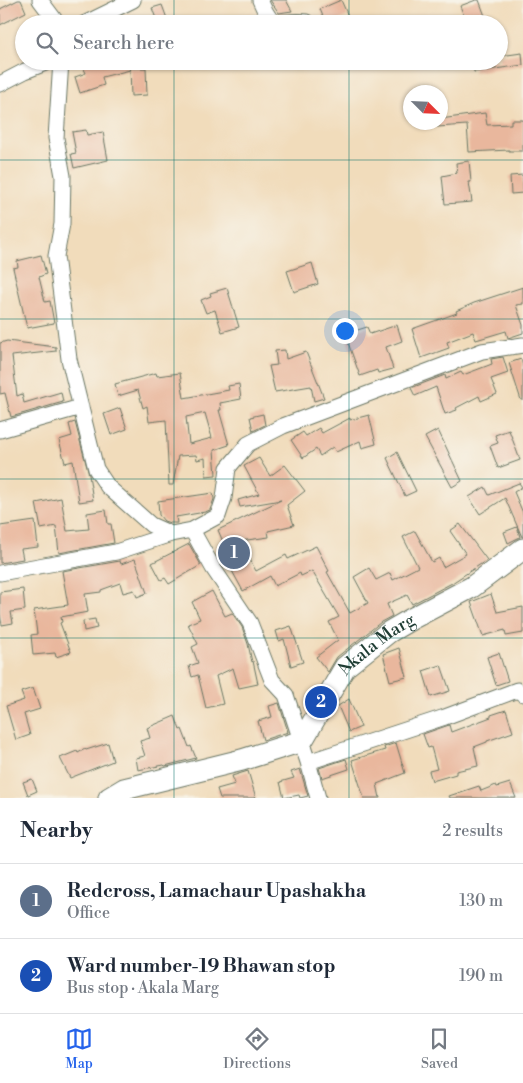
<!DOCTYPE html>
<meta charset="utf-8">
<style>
body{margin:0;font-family:"Libre Bodoni",serif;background:#f2f2f3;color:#1f2937}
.compass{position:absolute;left:403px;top:85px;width:45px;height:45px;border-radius:50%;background:#fff;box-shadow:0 1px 4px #0004;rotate:114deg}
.you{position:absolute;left:344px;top:330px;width:18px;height:18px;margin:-12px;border:4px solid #fff;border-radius:50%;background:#1a73e8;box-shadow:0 0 0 8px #1a73e833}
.badge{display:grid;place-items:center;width:32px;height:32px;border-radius:50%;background:#2563eb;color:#fff;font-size:16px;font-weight:700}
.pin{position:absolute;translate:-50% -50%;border:2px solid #fff;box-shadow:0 1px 5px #0006}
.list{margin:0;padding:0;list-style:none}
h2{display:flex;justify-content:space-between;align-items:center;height:65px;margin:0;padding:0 20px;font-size:21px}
h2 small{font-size:16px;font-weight:400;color:#747a83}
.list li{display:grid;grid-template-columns:32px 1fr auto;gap:15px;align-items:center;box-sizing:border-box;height:75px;padding:0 20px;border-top:1px solid #e0e1e3}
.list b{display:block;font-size:19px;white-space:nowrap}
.list p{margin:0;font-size:16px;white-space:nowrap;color:#747a83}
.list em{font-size:16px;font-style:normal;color:#747a83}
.icon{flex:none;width:28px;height:28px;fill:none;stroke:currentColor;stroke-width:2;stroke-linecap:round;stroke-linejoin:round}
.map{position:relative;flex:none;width:523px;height:798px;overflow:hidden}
.search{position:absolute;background:#fff;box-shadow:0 1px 4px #0004;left:15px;right:15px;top:15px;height:55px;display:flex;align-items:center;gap:12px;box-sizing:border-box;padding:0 18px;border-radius:28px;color:#747a83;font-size:19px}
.sheet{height:215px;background:#fff}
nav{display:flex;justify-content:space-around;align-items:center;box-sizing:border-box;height:70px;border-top:1px solid #e0e1e3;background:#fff;font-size:14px;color:#747a83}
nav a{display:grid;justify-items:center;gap:2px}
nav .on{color:#2563eb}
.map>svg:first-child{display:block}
.building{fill:#e9b79d;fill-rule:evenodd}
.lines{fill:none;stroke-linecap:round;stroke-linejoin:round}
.street-casing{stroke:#687563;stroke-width:17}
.secondary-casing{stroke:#687563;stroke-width:23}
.street{stroke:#fff;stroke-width:15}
.secondary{stroke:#fff;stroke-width:21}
.grid{fill:none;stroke:#0f766e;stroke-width:1;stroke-opacity:0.55}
.labels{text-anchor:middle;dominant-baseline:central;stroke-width:5;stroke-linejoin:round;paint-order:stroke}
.street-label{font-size:18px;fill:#1f3d34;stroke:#f7f3e8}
</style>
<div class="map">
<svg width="523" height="798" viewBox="0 0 523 798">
<rect width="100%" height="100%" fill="#f7f3e8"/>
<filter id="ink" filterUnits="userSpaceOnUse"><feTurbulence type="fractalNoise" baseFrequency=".02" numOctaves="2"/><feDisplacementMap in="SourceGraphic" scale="10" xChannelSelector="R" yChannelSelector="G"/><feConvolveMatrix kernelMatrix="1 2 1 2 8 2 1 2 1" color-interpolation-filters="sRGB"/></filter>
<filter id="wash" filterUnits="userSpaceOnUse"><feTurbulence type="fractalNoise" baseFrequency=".0096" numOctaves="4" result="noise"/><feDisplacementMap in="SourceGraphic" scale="20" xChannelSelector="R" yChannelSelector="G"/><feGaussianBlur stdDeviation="1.12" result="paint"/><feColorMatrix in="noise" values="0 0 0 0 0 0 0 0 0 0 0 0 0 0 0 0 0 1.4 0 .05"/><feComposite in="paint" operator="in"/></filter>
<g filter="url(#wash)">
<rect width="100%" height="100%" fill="#f1dcbb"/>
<g id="blocks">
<path class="building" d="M 18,0 L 21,0 L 26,12 L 0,25 L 0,9 Z
M 270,0 L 286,0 L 292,11 L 279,13 Z
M 341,0 L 348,16 L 330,24 L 326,24 L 320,9 Z
M 476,0 L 479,0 L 485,16 L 467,23 L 460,6 Z
M 162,5 L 169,24 L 158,24 L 152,8 Z
M 522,53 L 523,65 L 474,72 L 473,61 L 500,61 L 500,56 Z
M 80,61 L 127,61 L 130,70 L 102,77 L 104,85 L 80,93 L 75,77 L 86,73 Z
M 130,68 L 146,68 L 147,95 L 131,96 Z
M 485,113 L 487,125 L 511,124 L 511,120 L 523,120 L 523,151 L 509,151 L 509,150 L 469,152 L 467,125 L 437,127 L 437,122 L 440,122 L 440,119 Z
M 86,130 L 87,135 L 103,132 L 108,160 L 74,168 L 71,154 L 76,153 L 72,132 Z
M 469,161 L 471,182 L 469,182 L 472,202 L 445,204 L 442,176 L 457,173 L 456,163 Z
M 523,175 L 523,193 L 511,194 L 510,176 Z
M 41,255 L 46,274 L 39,277 L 45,302 L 50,301 L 54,323 L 27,328 L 13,268 L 18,267 L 17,261 Z
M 312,263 L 318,284 L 294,292 L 287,271 Z
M 523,287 L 523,304 L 516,305 L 523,325 L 523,333 L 508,338 L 506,331 L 476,340 L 473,332 L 447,342 L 449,348 L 421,358 L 412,329 L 457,313 L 456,311 L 474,303 Z
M 227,288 L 239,327 L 222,332 L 215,310 L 206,313 L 201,300 L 211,296 L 210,293 Z
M 397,325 L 402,341 L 386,347 L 393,369 L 378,373 L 377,370 L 360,376 L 345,334 L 367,327 L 370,334 Z
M 7,341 L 56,347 L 56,351 L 12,356 L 17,396 L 22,394 L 24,403 L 61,392 L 63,402 L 11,417 L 5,393 L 0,394 L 0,343 Z
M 285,350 L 286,359 L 306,352 L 324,398 L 314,401 L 311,386 L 275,392 L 269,366 L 277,365 L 275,351 Z
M 503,357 L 508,373 L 491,379 L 497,394 L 481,401 L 479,396 L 456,408 L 457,410 L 445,414 L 436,387 L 415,396 L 411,388 L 445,375 L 446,379 L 461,372 L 463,375 L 492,364 L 491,359 Z
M 521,359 L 523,366 L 523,400 L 521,400 L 509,363 Z
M 156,373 L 157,376 L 180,373 L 184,398 L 229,390 L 228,386 L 239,384 L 241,399 L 220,403 L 221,410 L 219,410 L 229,445 L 214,450 L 216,475 L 206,476 L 205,458 L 197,460 L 196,455 L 178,456 L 173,485 L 169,485 L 166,420 L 149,422 L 147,406 L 143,408 L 138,390 L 118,396 L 115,384 ZM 205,413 L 212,438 L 189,444 L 186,417 Z
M 120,408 L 127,429 L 111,435 L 104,414 Z
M 263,414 L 265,425 L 253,431 L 250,417 Z
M 369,415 L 376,444 L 362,448 L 360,441 L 336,452 L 333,447 L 320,456 L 316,449 L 303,458 L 291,440 L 303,432 L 306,436 L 319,428 L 322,433 L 350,418 L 350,420 Z
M 75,422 L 89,475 L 93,500 L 79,502 L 73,461 L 65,463 L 59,440 L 72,436 L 69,424 Z
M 438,430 L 462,481 L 452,487 L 425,437 Z
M 509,430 L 520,460 L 498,468 L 490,446 L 498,443 L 495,435 Z
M 397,452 L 416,491 L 405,496 L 387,458 Z
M 259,458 L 270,476 L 285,465 L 305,491 L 287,505 L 294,525 L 268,531 L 269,537 L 240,541 L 256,571 L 286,555 L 288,559 L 316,546 L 329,571 L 327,572 L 350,613 L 368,603 L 354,577 L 369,568 L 376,580 L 390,573 L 393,580 L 418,567 L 403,537 L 415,531 L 432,562 L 439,558 L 443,567 L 466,554 L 450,531 L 460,524 L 487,560 L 452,583 L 412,604 L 407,595 L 387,604 L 392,616 L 381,622 L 337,657 L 328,672 L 316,657 L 338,640 L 329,622 L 339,617 L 312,571 L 301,576 L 300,573 L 275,586 L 270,576 L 243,591 L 219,547 L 224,544 L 218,530 L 281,500 L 240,507 L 238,500 L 259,494 L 244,466 Z
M 519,483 L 522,487 L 514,492 L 523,513 L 523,537 L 522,537 L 505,498 L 480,514 L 469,497 L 485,487 L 489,495 Z
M 213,493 L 214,499 L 210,510 L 205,512 L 176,517 L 177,523 L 170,523 L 164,521 L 159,515 L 158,501 Z
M 61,498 L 67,531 L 89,529 L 87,513 L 106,510 L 108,524 L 111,524 L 114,543 L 59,553 L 56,526 L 41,529 L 36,503 Z
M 35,521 L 38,547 L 21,549 L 23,559 L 0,563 L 0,526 Z
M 517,527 L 520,537 L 508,543 L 504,532 Z
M 189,544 L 201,565 L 169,584 L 165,578 L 161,580 L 152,563 Z
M 135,559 L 147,593 L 137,597 L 134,590 L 123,593 L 120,583 L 101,590 L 101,592 L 85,594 L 88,612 L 61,617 L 62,622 L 60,623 L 71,652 L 56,657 L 55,653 L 33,655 L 31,635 L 37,634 L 34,610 L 68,605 L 62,571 L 120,561 L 121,564 Z
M 23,589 L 25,610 L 11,612 L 13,623 L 2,625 L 0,614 L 0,592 Z
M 212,591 L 225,616 L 232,613 L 242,627 L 248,644 L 252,662 L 253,661 L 258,684 L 239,688 L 233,668 L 216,676 L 223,704 L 206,708 L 198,675 L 192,677 L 189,666 L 198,663 L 192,647 L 198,644 L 188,624 L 200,619 L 192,602 Z
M 491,594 L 497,612 L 523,607 L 523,633 L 506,636 L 505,630 L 483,636 L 471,602 Z
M 95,619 L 97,628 L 84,631 L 83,621 Z
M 291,626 L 303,662 L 291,666 L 284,639 L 279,641 L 276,631 Z
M 399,648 L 407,677 L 390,681 L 383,654 Z
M 499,653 L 508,681 L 496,685 L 487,657 Z
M 441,665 L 450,691 L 431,697 L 423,671 Z
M 33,688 L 40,709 L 24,714 L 30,735 L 16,740 L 6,706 L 24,700 L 21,692 Z
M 349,699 L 361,727 L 349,732 L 338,706 Z
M 279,703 L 288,732 L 263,740 L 258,721 L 272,717 L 269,706 Z
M 506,710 L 513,732 L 487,741 L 487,742 L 474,747 L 478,766 L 456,771 L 456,774 L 432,781 L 429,771 L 437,769 L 431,747 L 428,748 L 423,734 L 449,725 L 451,732 L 491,717 L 491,715 Z
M 175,716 L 180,730 L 182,729 L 189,747 L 191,746 L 196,758 L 165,766 L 164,765 L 138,770 L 136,758 L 145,756 L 140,741 L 150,738 L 147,728 Z
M 108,743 L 113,761 L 70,778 L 60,758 L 77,751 L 78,753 L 85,749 L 86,750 Z
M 396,743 L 405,773 L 377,784 L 380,798 L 364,798 L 352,760 L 385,750 L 384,747 Z
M 346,759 L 349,769 L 322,778 L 319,768 Z
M 300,769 L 308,796 L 300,798 L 299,795 L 284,798 L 280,782 L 294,778 L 291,772 Z
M 248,771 L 256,798 L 220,798 L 217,789 L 235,784 L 232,776 Z
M 32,779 L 37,791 L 28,795 L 23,782 Z
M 510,783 L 516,798 L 450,798 L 449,796 L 479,786 L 481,791 L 496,785 L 497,787 Z"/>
</g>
</g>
<g filter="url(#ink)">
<use href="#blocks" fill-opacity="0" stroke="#687563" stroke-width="1"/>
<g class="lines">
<defs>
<path id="street" d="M 40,0 L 58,24
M 260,0 C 275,36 279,18 306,22 L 307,24
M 84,24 L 133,0
M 61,61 L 56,138 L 63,176 L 62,224 L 56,256 L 69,359 L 96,469 L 108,487 L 151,525 L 171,534
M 0,84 L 25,71 L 50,61
M 0,430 L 81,407
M 192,530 L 213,568 L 250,623 L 272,680 L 286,695 L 308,762 L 318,798
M 0,573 L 116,552 L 171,534 L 192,530 L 218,516 L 224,498 L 228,468 L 248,444 L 283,426 L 482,351 L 523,345
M 308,762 L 445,717 L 517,690 L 523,694"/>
<g id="secondary">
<path id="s1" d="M 109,798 L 124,789 L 242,760 L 302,741 L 345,667 L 389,632 L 413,618 L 472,587 L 523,549"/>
</g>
</defs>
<use href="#street" class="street-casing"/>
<use href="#secondary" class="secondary-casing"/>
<use href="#street" class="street"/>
<use href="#secondary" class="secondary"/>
</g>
</g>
<path class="grid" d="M 174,0 L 174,24M 349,0 L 349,24M 174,61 L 174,798M 349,61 L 349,798M 0,160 L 523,160M 0,319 L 523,319M 0,479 L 523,479M 0,638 L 523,638"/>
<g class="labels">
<g class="street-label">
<text stroke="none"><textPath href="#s1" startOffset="326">Akala Marg</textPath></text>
</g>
</g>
</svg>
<svg class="compass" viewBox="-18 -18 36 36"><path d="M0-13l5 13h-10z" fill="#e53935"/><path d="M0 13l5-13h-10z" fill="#747a83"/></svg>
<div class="you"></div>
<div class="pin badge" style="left:234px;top:553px;background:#5c6f8a">1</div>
<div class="pin badge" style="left:321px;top:702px;background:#1a4fb4">2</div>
<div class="search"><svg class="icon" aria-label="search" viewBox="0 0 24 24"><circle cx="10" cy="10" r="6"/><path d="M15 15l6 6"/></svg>Search here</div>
</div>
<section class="sheet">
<h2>Nearby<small>2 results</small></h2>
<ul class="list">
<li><span class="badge" style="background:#5c6f8a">1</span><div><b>Redcross, Lamachaur Upashakha</b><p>Office</p></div><em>130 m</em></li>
<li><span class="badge" style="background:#1a4fb4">2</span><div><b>Ward number-19 Bhawan stop</b><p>Bus stop · Akala Marg</p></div><em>190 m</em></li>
</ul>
</section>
<nav>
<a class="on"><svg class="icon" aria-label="map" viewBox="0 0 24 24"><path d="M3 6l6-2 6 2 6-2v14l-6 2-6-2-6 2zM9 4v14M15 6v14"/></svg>Map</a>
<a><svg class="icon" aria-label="directions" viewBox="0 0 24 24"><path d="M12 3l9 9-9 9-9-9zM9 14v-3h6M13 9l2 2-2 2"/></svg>Directions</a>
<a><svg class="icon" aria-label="saved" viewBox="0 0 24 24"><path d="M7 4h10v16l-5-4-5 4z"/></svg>Saved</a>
</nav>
